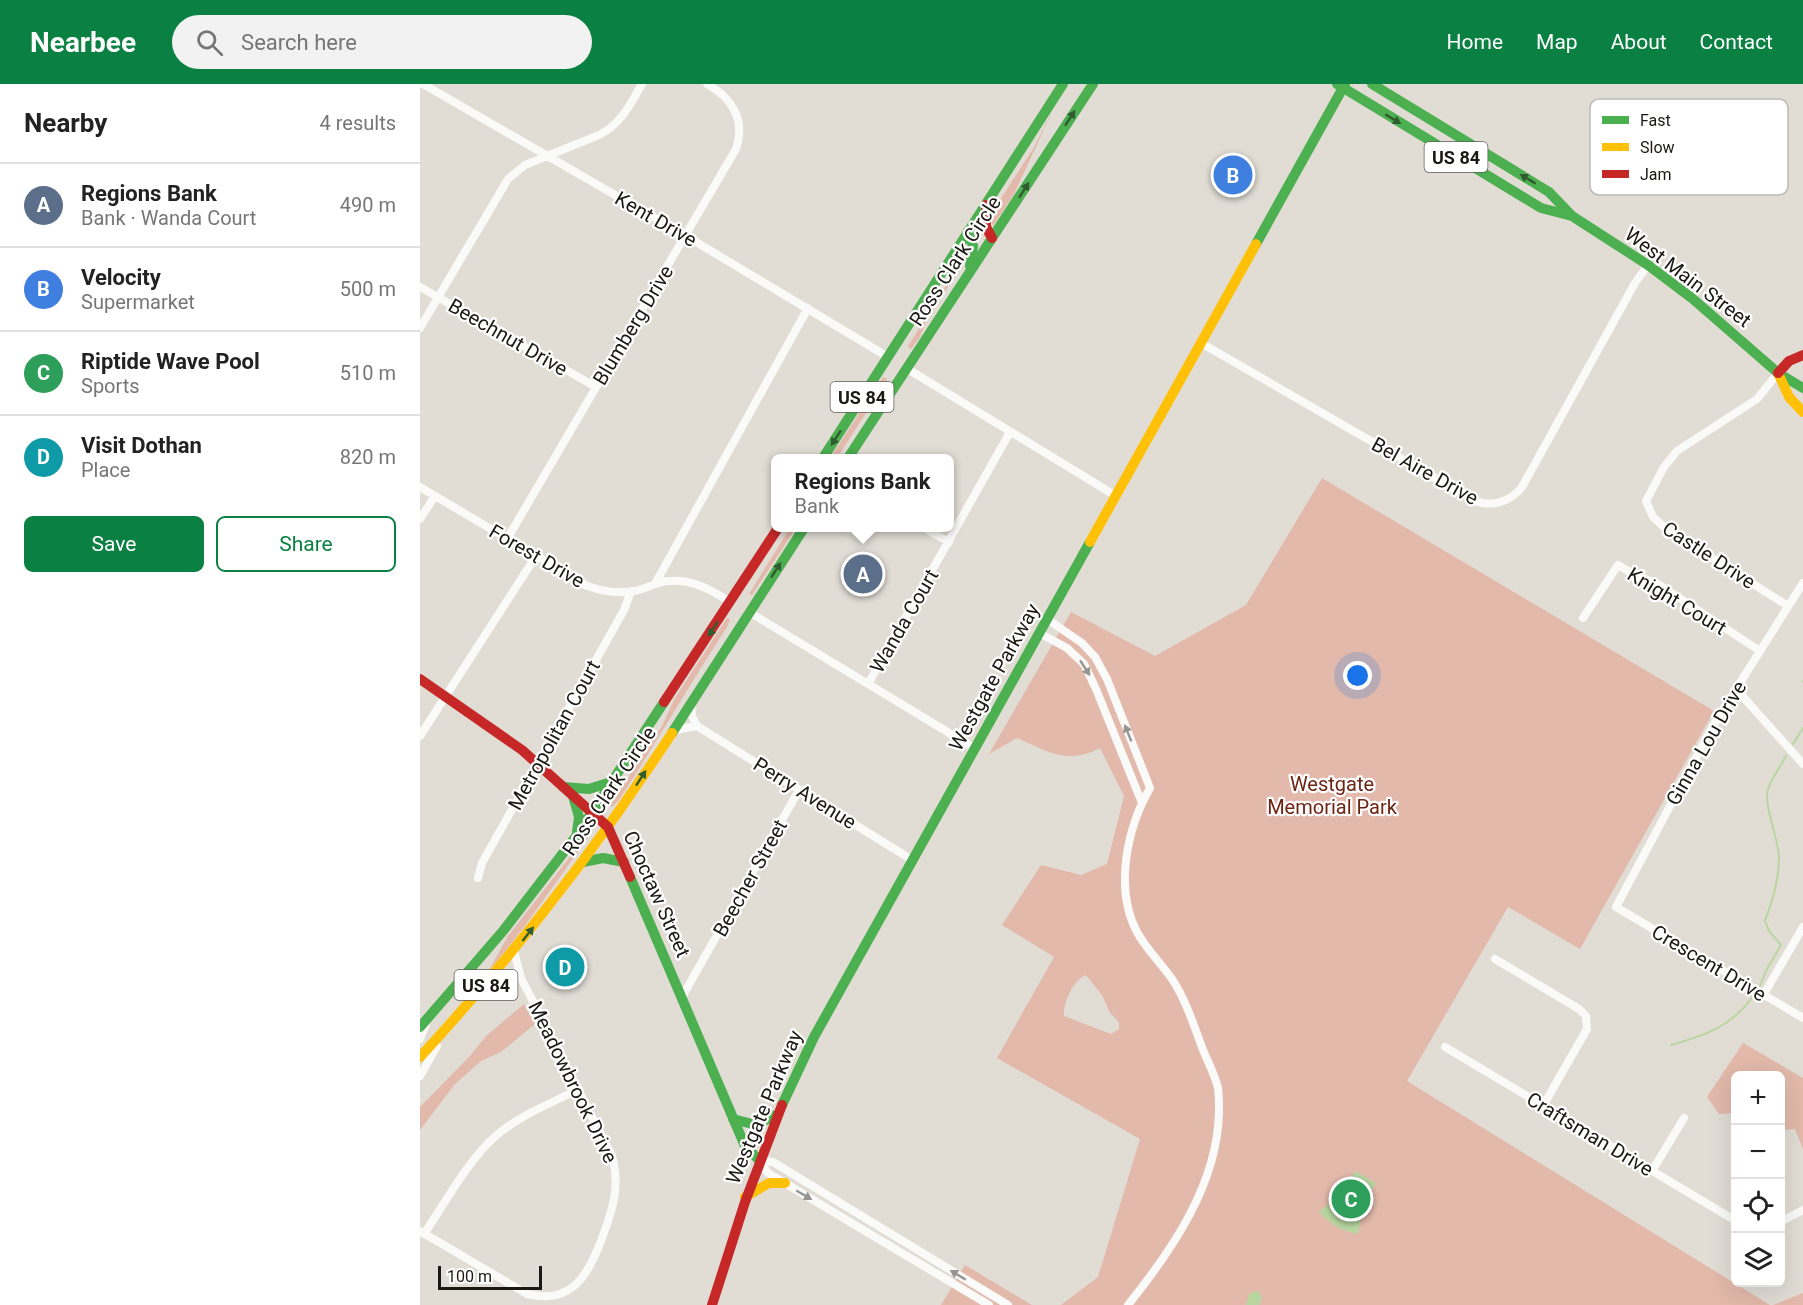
<!DOCTYPE html>
<meta charset="utf-8">
<style>
body{margin:0;font-family:Roboto,sans-serif;background:#f2f2f2;color:#222}
.controls{position:absolute;right:18px;bottom:18px;display:grid;overflow:hidden;border-radius:9px;box-shadow:0 6px 24px #0002}
.controls button{width:54px;height:54px;display:grid;place-items:center;padding:0;border:0;border-bottom:2px solid #e0e0e0;background:#fff;color:#222;font:30px sans-serif}
.scale{position:absolute;left:18px;bottom:15px;width:104px;box-sizing:border-box;padding-left:6px;border:3px solid #1b1914;border-top:0;font-size:16px;line-height:21px;white-space:nowrap;color:#1b1914;-webkit-text-stroke:4px #fff;paint-order:stroke}
.you{position:absolute;left:938px;top:592px;width:21px;height:21px;margin:-15px;border:4px solid #fff;border-radius:50%;background:#1a73e8;box-shadow:0 0 0 9px #1a73e833}
.badge{display:grid;place-items:center;width:39px;height:39px;border-radius:50%;background:#0b8043;color:#fff;font-size:20px;font-weight:700}
.pin{position:absolute;translate:-50% -50%;border:3px solid #fff;box-shadow:0 2px 6px #0006}
.popup{position:absolute;left:351px;top:370px;width:183px;height:78px;box-sizing:border-box;display:grid;place-content:center;border-radius:9px;background:#fff;filter:drop-shadow(0 2px 4px #0005);font-size:20px;white-space:nowrap;color:#767676}
.popup b{font-size:22px;color:#222}
.popup::after{content:'';position:absolute;left:50%;top:100%;margin-left:-12px;border:12px solid transparent;border-top-color:#fff}
.list{margin:0;padding:0;list-style:none}
h2{display:flex;justify-content:space-between;align-items:center;height:78px;margin:0;padding:0 24px;font-size:26px}
h2 small{font-size:20px;font-weight:400;color:#767676}
.list li{display:grid;grid-template-columns:39px 1fr auto;gap:18px;align-items:center;box-sizing:border-box;height:84px;padding:0 24px;border-top:2px solid #e0e0e0}
.list b{display:block;font-size:22px;white-space:nowrap}
.list p{margin:0;font-size:20px;white-space:nowrap;color:#767676}
.list em{font-size:20px;font-style:normal;color:#767676}
.actions{display:flex;gap:12px;padding:18px 24px}
.actions a{flex:1;padding:14px 0;border:2px solid #0b8043;border-radius:9px;text-align:center;font-size:21px;color:#0b8043}
.actions .main{background:#0b8043;color:#fff}
.icon{flex:none;width:33px;height:33px;fill:none;stroke:currentColor;stroke-width:2;stroke-linecap:round;stroke-linejoin:round}
.map{position:relative;flex:none;width:1383px;height:1221px;overflow:hidden}
header{display:flex;align-items:center;gap:36px;box-sizing:border-box;height:84px;padding:0 30px;background:#0b8043;color:#fff}
header strong{font-size:28px}
nav{display:flex;gap:33px;margin-inline-start:auto;font-size:21px}
.search{width:420px;height:54px;background:#f2f2f2;display:flex;align-items:center;gap:15px;box-sizing:border-box;padding:0 21px;border-radius:33px;color:#767676;font-size:22px}
main{display:flex}
aside{flex:1;background:#fff}
.map>svg:first-child{display:block}
.green{fill:#e2b9ab;fill-rule:evenodd}
.water{fill:#b9d6a1}
.lines{fill:none;stroke-linecap:round;stroke-linejoin:round}
.stream{stroke:#b9d6a1;stroke-width:2}
.street{stroke:#fafaf9;stroke-width:8}
.fast{stroke:#4caf50;stroke-width:10}
.slow{stroke:#ffc107;stroke-width:10}
.jam{stroke:#c62828;stroke-width:10}
.oneway{fill:#315c2f}
.oneway2{fill:#969592}
.labels{text-anchor:middle;dominant-baseline:central;stroke-width:4.5;stroke-linejoin:round;paint-order:stroke}
.shield{fill:#fff;stroke:#5f5e5a;stroke-width:1.5}
.shield-label{font-size:18px;font-weight:bold;fill:#1b1914}
.street-label{font-size:20px;fill:#1b1914;stroke:#fff}
.park-label{font-size:20px;fill:#6e2412;stroke:#fff}
.key{fill:#fff;stroke:#bbbab8;stroke-width:1.5}
.key-label{font-size:16px;fill:#1b1914}
</style>
<header>
<strong>Nearbee</strong>
<div class="search"><svg class="icon" aria-label="search" viewBox="0 0 24 24"><circle cx="10" cy="10" r="6"/><path d="M15 15l6 6"/></svg>Search here</div>
<nav><a>Home</a><a>Map</a><a>About</a><a>Contact</a></nav>
</header>
<main>
<aside>
<h2>Nearby<small>4 results</small></h2>
<ul class="list">
<li><span class="badge" style="background:#5c6f8a">A</span><div><b>Regions Bank</b><p>Bank · Wanda Court</p></div><em>490 m</em></li>
<li><span class="badge" style="background:#3f7fe0">B</span><div><b>Velocity</b><p>Supermarket</p></div><em>500 m</em></li>
<li><span class="badge" style="background:#2e9e5b">C</span><div><b>Riptide Wave Pool</b><p>Sports</p></div><em>510 m</em></li>
<li><span class="badge" style="background:#0f9aa8">D</span><div><b>Visit Dothan</b><p>Place</p></div><em>820 m</em></li>
</ul>
<div class="actions"><a class="main">Save</a><a>Share</a></div>
</aside>
<div class="map">
<svg width="1383" height="1221" viewBox="0 0 1383 1221">
<rect width="100%" height="100%" fill="#e1ddd5"/>
<path class="green" d="M 633,26 L 594,110 L 573,142 L 570,135 L 572,128 L 613,65 Z
M 546,163 L 547,175 L 521,213 L 533,184 Z
M 511,225 L 500,253 L 491,265 L 488,263 L 490,259 Z
M 463,293 L 467,295 L 466,298 L 417,374 L 410,374 Z
M 902,394 L 1294,627 L 1160,865 L 1088,823 L 987,997 L 1350,1221 L 641,1221 L 678,1193 L 720,1055 L 577,974 L 634,873 L 582,841 L 621,781 L 661,791 L 687,780 L 704,712 L 680,664 C 648,681 628,668 597,654 L 569,670 L 651,528 L 735,572 L 826,521 ZM 666,891 L 682,911 L 690,929 L 699,938 L 699,945 L 691,950 L 644,932 C 643,919 653,896 666,891 Z
M 370,444 L 376,444 L 332,511 L 329,510 Z
M 307,534 L 310,536 L 307,543 C 270,600 236,659 199,716 L 192,723 L 190,721 L 242,642 L 255,614 Z
M 166,752 L 168,754 C 135,799 104,846 68,888 L 88,852 Z
M 104,920 L 115,940 L 81,968 L 61,977 L 35,1000 L 0,1046 L 0,1023 L 50,972 L 66,952 Z
M 1323,959 L 1383,994 L 1383,1065 L 1375,1045 L 1361,1046 L 1360,992 L 1316,992 L 1315,1029 L 1299,1030 L 1287,1013 Z
M 545,1181 L 612,1221 L 521,1221 Z
M 1383,1209 L 1383,1221 L 1353,1221 Z"/>
<path class="water" d="M 935,1087 L 956,1099 L 943,1121 L 938,1150 C 922,1147 910,1140 899,1128 L 923,1109 Z
M 835,1207 L 840,1209 L 842,1214 L 839,1221 L 826,1221 L 829,1210 Z"/>
<g class="lines">
<path class="stream" d="M 1383,597 L 1383,598
M 1373,660 L 1383,644
M 1340,902 L 1346,887 L 1361,861 L 1349,847 L 1345,837 C 1352,817 1359,796 1359,774 C 1359,755 1343,721 1348,705 C 1352,694 1360,683 1366,672
M 1251,961 C 1287,951 1312,942 1334,911"/>
<path class="street" d="M 3,0 L 266,152 L 468,273
M 0,203 L 176,303
M 0,244 L 88,95 L 105,81 L 179,51 C 201,40 210,21 222,0
M 781,259 L 1053,416 C 1072,424 1090,418 1102,403 L 1215,199 L 1228,181
M 486,284 L 696,412
M 1358,289 L 1337,315 L 1257,367 L 1244,383 L 1226,417 L 1233,433 L 1245,444 L 1368,522
M 0,403 L 167,502 C 185,508 204,511 222,505 C 231,502 240,497 249,497 C 272,495 292,506 310,518
M 0,435 L 15,412
M 504,444 L 529,458
M 87,455 L 316,65 C 326,36 312,14 287,0
M 1383,499 L 1294,640 L 1196,823 L 1383,934
M 235,500 L 388,224
M 329,528 L 554,664
M 1163,534 L 1198,481 L 1215,491 L 1238,500 L 1340,567
M 627,535 L 662,559 L 675,573 L 687,595 L 730,704 C 707,744 694,805 717,848 C 726,865 741,879 752,895 C 766,916 774,942 783,966 C 788,978 795,991 798,1004 C 799,1011 799,1019 799,1027 C 798,1100 752,1166 708,1221
M 619,549 L 647,564 L 664,580 L 676,605 L 722,719
M 448,600 L 590,348
M 1316,605 L 1383,680
M 271,622 L 272,632 L 277,642 L 492,776
M 255,646 L 277,642
M 0,652 L 116,472
M 58,794 L 62,779 L 204,526 L 211,507
M 1075,875 L 1159,925 L 1166,932 L 1167,945 L 1123,1022
M 75,890 L 93,891 L 101,894
M 1344,910 L 1383,843
M 262,913 L 379,706
M 0,955 L 6,940
M 1025,963 L 1316,1137
M 0,992 L 17,962
M 339,1076 L 353,1078 L 588,1221
M 339,1076 L 348,1089 L 569,1221
M 1232,1087 L 1264,1034
M 1360,1138 L 1383,1126
M 0,1147 L 107,1210 C 152,1221 168,1191 181,1157 C 192,1127 201,1103 192,1072 L 101,894 L 94,867
M 4,1150 C 25,1119 50,1073 78,1050 C 102,1030 132,1019 159,1005"/>
<path class="fast" d="M 917,0 L 1121,124 L 1152,132
M 952,0 L 1129,108 L 1152,132 L 1228,181 L 1273,215 L 1358,289 L 1383,304
M 548,147 L 553,162 L 550,182
M 836,160 L 925,0
M 403,374 L 643,0
M 428,374 L 673,0
M 252,649 L 384,444
M 143,703 L 169,705 L 194,697
M 153,712 L 159,733 L 157,748
M 163,778 L 183,774 L 204,778
M 210,793 L 325,1062 L 339,1076
M 0,943 L 83,847 L 157,751 L 244,618
M 362,1021 L 394,953 L 670,458
M 313,1035 L 336,1041 L 356,1031"/>
<path class="slow" d="M 1358,289 L 1369,313 L 1383,328
M 670,458 L 836,160
M 0,973 C 93,872 177,764 252,649
M 325,1113 L 349,1099 L 365,1099"/>
<path class="jam" d="M 566,121 L 566,143 L 572,154
M 1358,289 L 1369,277 L 1383,271
M 0,595 L 102,666 L 188,743 L 210,793
M 244,618 L 358,444
M 292,1221 L 325,1118 L 362,1021"/>
</g>
<defs><path id="oneway-solid" d="M-6-.8H1V-3.2L6.5 0L1 3.2V.8H-6Z" transform="scale(1.5)"/></defs>
<g class="oneway">
<use href="#oneway-solid" transform="translate(650 34) rotate(-57)"/>
<use href="#oneway-solid" transform="translate(973 35) rotate(31)"/>
<use href="#oneway-solid" transform="translate(1108 95) rotate(-149)"/>
<use href="#oneway-solid" transform="translate(604 106) rotate(-57)"/>
<use href="#oneway-solid" transform="translate(416 354) rotate(123)"/>
<use href="#oneway-solid" transform="translate(356 486) rotate(-57)"/>
<use href="#oneway-solid" transform="translate(293 545) rotate(123)"/>
<use href="#oneway-solid" transform="translate(221 694) rotate(-57)"/>
<use href="#oneway-solid" transform="translate(108 850) rotate(-52)"/>
</g>
<g class="oneway2">
<use href="#oneway-solid" transform="translate(665 584) rotate(57)"/>
<use href="#oneway-solid" transform="translate(708 649) rotate(-112)"/>
<use href="#oneway-solid" transform="translate(384 1111) rotate(30)"/>
<use href="#oneway-solid" transform="translate(538 1191) rotate(-149)"/>
</g>
<g class="labels">
<g class="shield">
<rect x="1004.5" y="58" width="63" height="30" rx="4.5"/>
<rect x="410.5" y="298" width="63" height="30" rx="4.5"/>
<rect x="34.5" y="886" width="63" height="30" rx="4.5"/>
</g>
<g class="shield-label">
<text x="1036" y="73">US 84</text>
<text x="442" y="313">US 84</text>
<text x="66" y="901">US 84</text>
</g>
<g class="street-label">
<text transform="translate(236 135) rotate(30)">Kent Drive</text>
<text transform="translate(535 177) rotate(-57)">Ross Clark Circle</text>
<text transform="translate(1268 193) rotate(37)">West Main Street</text>
<text transform="translate(213 241) rotate(-59)">Blumberg Drive</text>
<text transform="translate(88 253) rotate(30)">Beechnut Drive</text>
<text transform="translate(1005 387) rotate(29)">Bel Aire Drive</text>
<text transform="translate(1289 471) rotate(33)">Castle Drive</text>
<text transform="translate(117 472) rotate(30)">Forest Drive</text>
<text transform="translate(1257 517) rotate(31)">Knight Court</text>
<text transform="translate(484 537) rotate(-60)">Wanda Court</text>
<text transform="translate(574 593) rotate(-61)">Westgate Parkway</text>
<text transform="translate(134 651) rotate(-61)">Metropolitan Court</text>
<text transform="translate(1286 659) rotate(-60)">Ginna Lou Drive</text>
<text transform="translate(189 707) rotate(-56)">Ross Clark Circle</text>
<text transform="translate(385 709) rotate(32)">Perry Avenue</text>
<text transform="translate(330 794) rotate(-61)">Beecher Street</text>
<text transform="translate(237 810) rotate(66)">Choctaw Street</text>
<text transform="translate(1289 879) rotate(31)">Crescent Drive</text>
<text transform="translate(153 998) rotate(64)">Meadowbrook Drive</text>
<text transform="translate(344 1023) rotate(-67)">Westgate Parkway</text>
<text transform="translate(1170 1050) rotate(31)">Craftsman Drive</text>
</g>
<g class="park-label">
<text x="912" y="700">Westgate<tspan x="912" dy="23">Memorial Park</tspan></text>
</g>
</g>
<rect x="1170" y="15" width="198" height="96" rx="9" class="key"/>
<rect x="1182" y="32" width="27" height="8" fill="#4caf50"/>
<rect x="1182" y="59" width="27" height="8" fill="#ffc107"/>
<rect x="1182" y="86" width="27" height="8" fill="#c62828"/>
<g class="key-label">
<text x="1220" y="42">Fast</text>
<text x="1220" y="69">Slow</text>
<text x="1220" y="96">Jam</text>
</g>
</svg>
<div class="controls">
<button>+</button>
<button>−</button>
<button><svg class="icon" aria-label="locate" viewBox="0 0 24 24"><circle cx="12" cy="12" r="6"/><path d="M12 2v4M12 18v4M2 12h4M18 12h4"/></svg></button>
<button><svg class="icon" aria-label="layers" viewBox="0 0 24 24"><path d="M12 4l9 5-9 5-9-5zM3 14l9 5 9-5"/></svg></button>
</div>
<div class="scale">100 m</div>
<div class="you"></div>
<div class="pin badge" style="left:443px;top:490px;background:#5c6f8a">A</div>
<div class="popup"><b>Regions Bank</b>Bank</div>
<div class="pin badge" style="left:813px;top:91px;background:#3f7fe0">B</div>
<div class="pin badge" style="left:931px;top:1115px;background:#2e9e5b">C</div>
<div class="pin badge" style="left:145px;top:883px;background:#0f9aa8">D</div>
</div>
</main>
